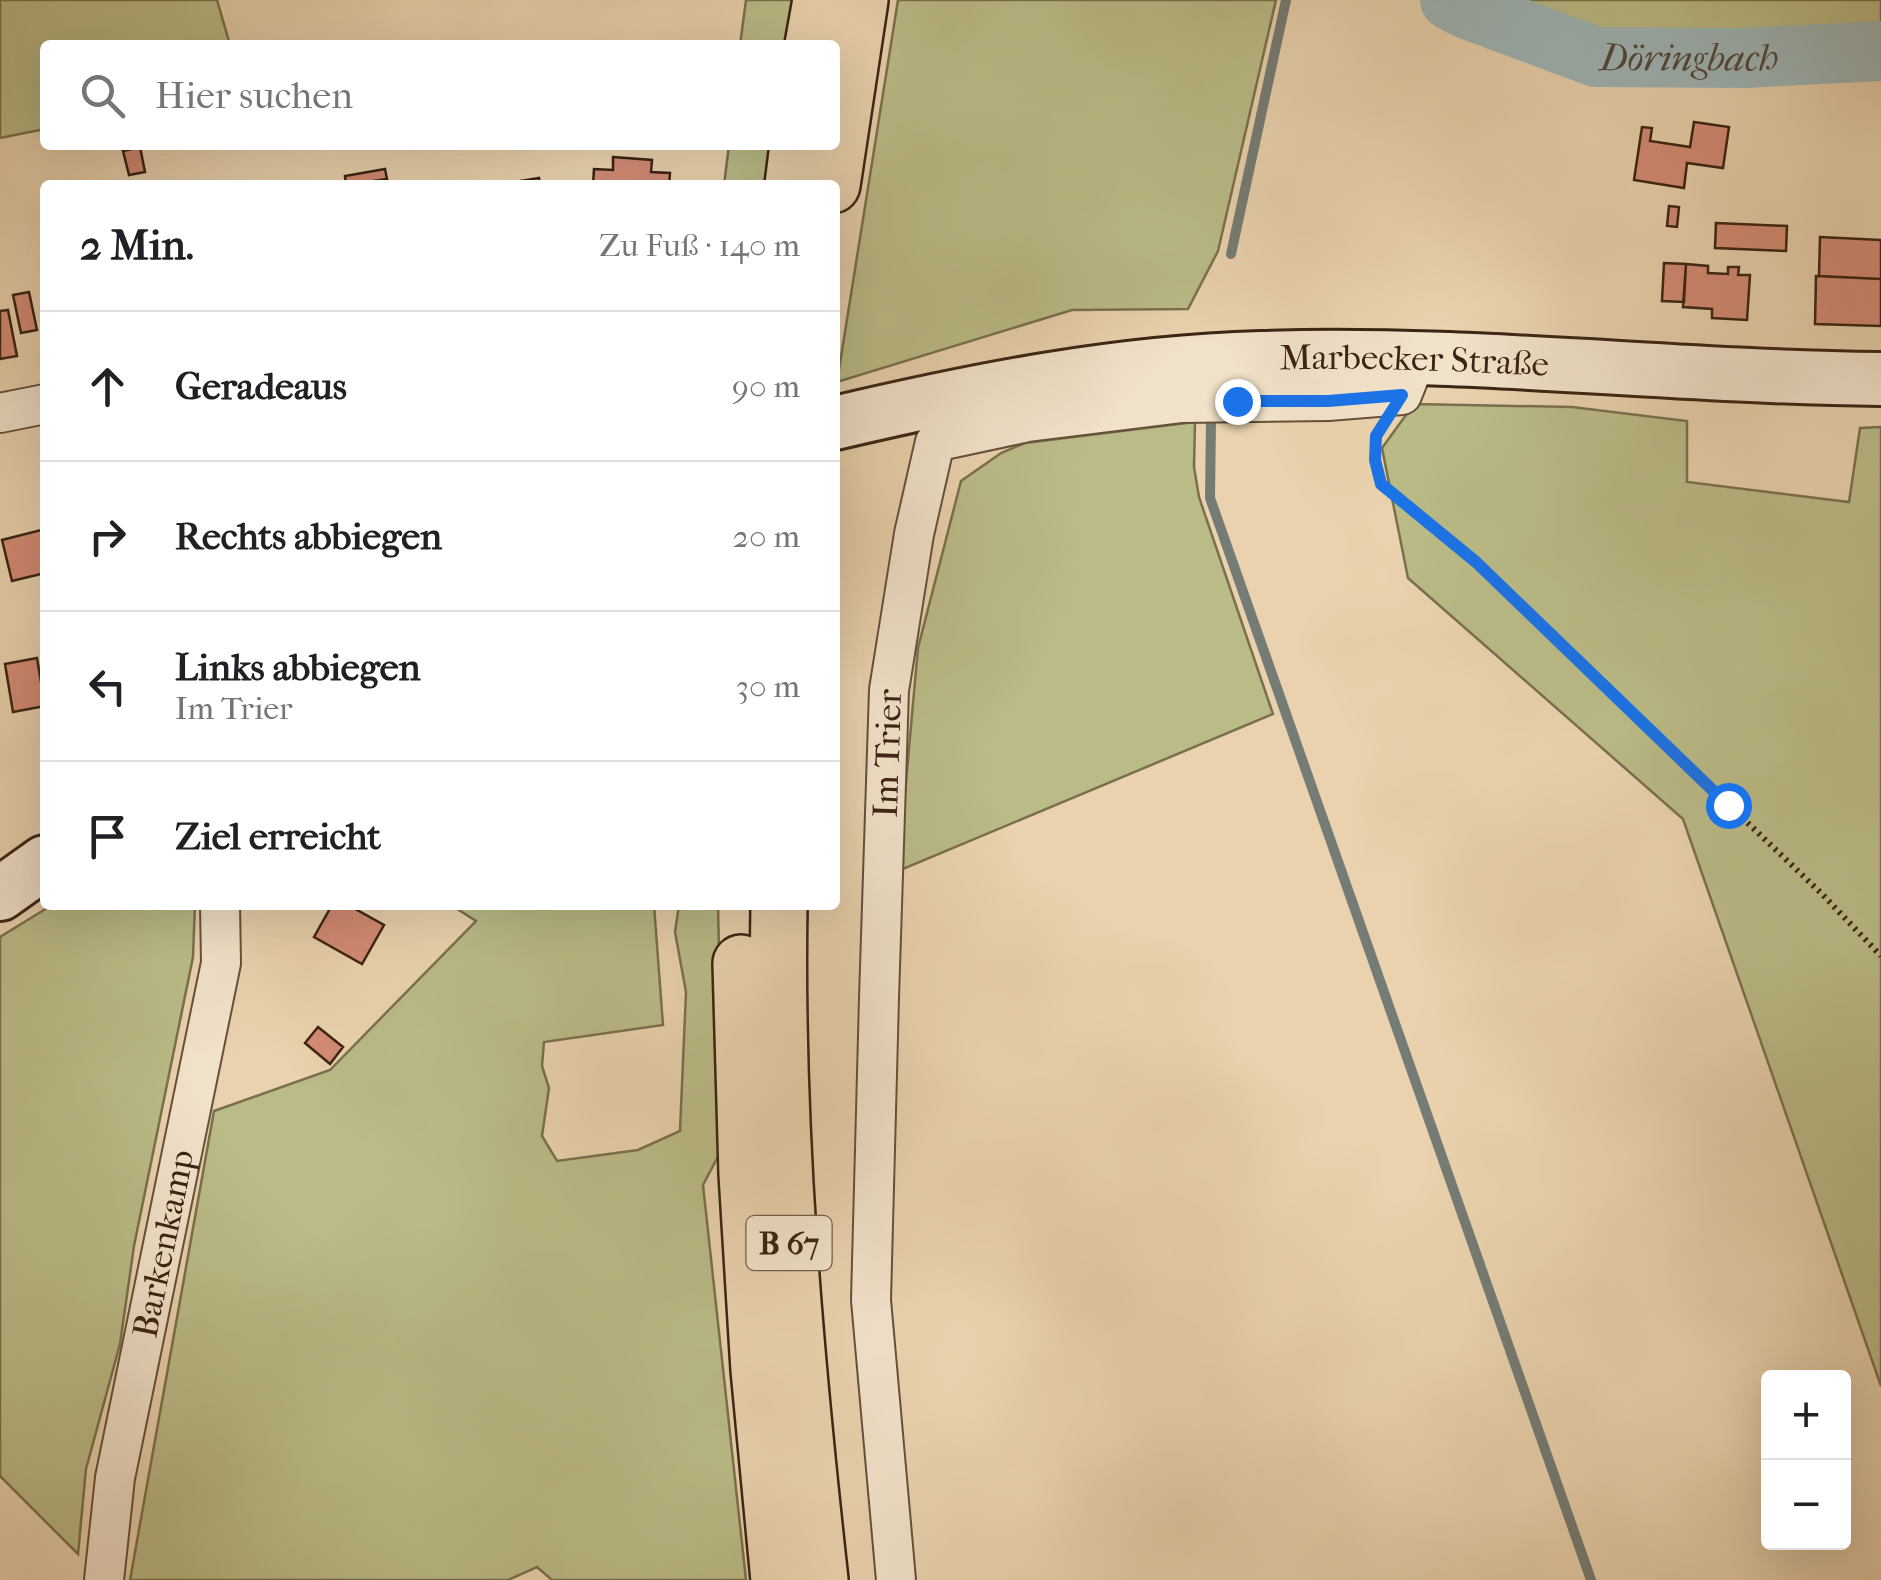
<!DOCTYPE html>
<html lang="de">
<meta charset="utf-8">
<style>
body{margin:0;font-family:"IM FELL French Canon",serif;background:#f6f6f6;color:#202124}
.controls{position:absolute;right:30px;bottom:30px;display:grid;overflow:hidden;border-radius:10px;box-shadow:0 10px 40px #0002}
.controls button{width:90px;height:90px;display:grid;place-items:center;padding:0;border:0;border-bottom:2px solid #e0e0e0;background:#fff;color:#202124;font:50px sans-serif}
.stop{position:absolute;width:30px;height:30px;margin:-22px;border:8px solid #1a73e8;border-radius:50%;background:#fff}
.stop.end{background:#1a73e8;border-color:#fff;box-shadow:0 2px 10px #0008}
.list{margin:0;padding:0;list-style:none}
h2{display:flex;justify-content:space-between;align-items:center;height:130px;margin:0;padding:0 40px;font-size:42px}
h2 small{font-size:32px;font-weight:400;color:#757577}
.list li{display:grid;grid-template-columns:65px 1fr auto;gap:30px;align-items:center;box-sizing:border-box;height:150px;padding:0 40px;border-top:2px solid #e0e0e0}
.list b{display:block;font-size:38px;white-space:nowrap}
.list p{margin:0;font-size:32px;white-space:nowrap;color:#757577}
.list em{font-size:32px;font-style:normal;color:#757577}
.icon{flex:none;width:55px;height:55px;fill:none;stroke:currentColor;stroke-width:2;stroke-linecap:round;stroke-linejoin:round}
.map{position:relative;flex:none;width:1881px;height:1580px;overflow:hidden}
.search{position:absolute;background:#fff;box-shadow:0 10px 40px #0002;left:40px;top:40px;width:800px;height:110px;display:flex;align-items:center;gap:25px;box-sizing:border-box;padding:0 35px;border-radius:10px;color:#757577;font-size:38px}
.panel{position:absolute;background:#fff;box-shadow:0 10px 40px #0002;left:40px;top:180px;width:800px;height:730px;border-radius:10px}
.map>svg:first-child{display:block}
.green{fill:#babb87;stroke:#7a704d;stroke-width:2.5}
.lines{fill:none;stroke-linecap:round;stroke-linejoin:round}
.stream{stroke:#757b75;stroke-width:10}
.river{stroke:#9db5b6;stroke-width:60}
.building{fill:#d48b74;stroke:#3a2413;stroke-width:2.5}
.street-casing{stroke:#66503a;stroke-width:42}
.secondary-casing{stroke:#3a2413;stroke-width:58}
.highway-casing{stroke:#3a2413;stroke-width:60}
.path{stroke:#3a2413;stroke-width:6;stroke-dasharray:2.5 5;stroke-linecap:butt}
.street{stroke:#f1e2ca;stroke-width:38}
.secondary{stroke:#f1e2ca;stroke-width:52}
.highway{stroke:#e9d2ad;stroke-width:55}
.route{stroke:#1a73e8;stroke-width:12}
.labels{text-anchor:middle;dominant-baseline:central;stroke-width:10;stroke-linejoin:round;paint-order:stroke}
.shield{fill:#f1e2ca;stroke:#715d4a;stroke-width:2.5}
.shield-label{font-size:32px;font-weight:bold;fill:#3a2413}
.street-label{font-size:35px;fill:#3a2413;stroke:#f1e2ca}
.water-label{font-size:38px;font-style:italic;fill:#53483c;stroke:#f1e2ca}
</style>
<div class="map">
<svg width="1881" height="1580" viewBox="0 0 1881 1580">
<rect width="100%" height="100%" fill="#e9d2ad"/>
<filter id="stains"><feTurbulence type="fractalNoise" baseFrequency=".002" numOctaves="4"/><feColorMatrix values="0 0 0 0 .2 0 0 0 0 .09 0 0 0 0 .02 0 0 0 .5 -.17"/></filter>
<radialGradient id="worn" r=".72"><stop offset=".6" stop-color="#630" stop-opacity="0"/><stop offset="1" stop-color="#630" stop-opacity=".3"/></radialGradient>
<path class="green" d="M 0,0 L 217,0 L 230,45 L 45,45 L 45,129 L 0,138 Z
M 746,0 L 798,0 L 791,45 L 740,45 Z
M 898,0 L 1276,0 L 1218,251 L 1188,309 L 1072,310 L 837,382 Z
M 1495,0 L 1881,0 L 1881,31 L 1666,48 L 1583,39 Z
M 729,145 L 775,145 L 769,185 L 724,185 Z
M 1414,404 L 1572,407 L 1687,421 L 1687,482 L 1849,502 L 1860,428 L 1881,427 L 1881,1386 L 1683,819 L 1408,578 L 1382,448 Z
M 1195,422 L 1194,467 L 1199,497 L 1273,714 L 898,871 L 918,648 L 961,481 L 1001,453 L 1025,443 Z
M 52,905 L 195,905 L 193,957 L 134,1246 L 120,1344 L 86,1469 L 78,1554 L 0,1476 L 0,937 Z
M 451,905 L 654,905 L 663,1025 L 544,1042 L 542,1066 L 549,1088 L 542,1136 L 557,1161 L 638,1150 L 680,1131 L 686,992 L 675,932 L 679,905 L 718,905 L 723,1147 L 703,1185 L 746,1580 L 552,1580 L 537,1567 L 508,1580 L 130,1580 L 214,1111 L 330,1070 L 476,921 Z"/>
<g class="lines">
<path class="stream" d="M 1231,254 L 1286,0
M 1211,419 L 1210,498 L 1591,1580"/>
<path class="river" id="s1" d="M 1450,0 L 1467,9 L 1596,57 L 1744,58 L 1881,51"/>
</g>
<path class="building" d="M 1694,122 L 1729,127 L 1723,168 L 1687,163 L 1684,188 L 1634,180 L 1642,127 L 1652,128 L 1650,141 L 1690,147 Z
M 140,147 L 145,172 L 129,175 L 123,151 Z
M 613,157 L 652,160 L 651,172 L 670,173 L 669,185 L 593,185 L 594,169 L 613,170 Z
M 385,169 L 387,179 L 346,185 L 345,176 Z
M 539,178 L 540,185 L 496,185 Z
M 387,179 L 388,185 L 348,185 Z
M 1669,206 L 1679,207 L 1677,227 L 1667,226 Z
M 1716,223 L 1787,226 L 1786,251 L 1715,248 Z
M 1820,237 L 1881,240 L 1881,279 L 1819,276 Z
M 1664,263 L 1686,264 L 1684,302 L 1662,301 Z
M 1686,264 L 1708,266 L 1708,273 L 1728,274 L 1728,267 L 1739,267 L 1738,275 L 1750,275 L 1747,320 L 1712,318 L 1712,309 L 1683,307 Z
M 1816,276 L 1881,279 L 1881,326 L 1815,324 Z
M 29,292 L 37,330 L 21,333 L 13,295 Z
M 8,310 L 17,356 L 0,359 L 0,311 Z
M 45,529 L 45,573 L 12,581 L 2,540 Z
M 37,658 L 45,706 L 13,712 L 5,664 Z
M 332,905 L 348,905 L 384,925 L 362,964 L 314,937 Z
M 318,1027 L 343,1047 L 330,1064 L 305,1043 Z"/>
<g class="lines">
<defs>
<g id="street">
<path d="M 0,413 L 45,404"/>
<path id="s2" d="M 104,1580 L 115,1478 L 221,963 L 220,905"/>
<path id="s3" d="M 896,1580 L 871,1300 L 879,998 L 889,690 L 914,534 L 935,442 L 1028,422 L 1182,403 L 1328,401 L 1402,395 L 1417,357"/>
</g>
<g id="secondary">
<path id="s4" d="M 835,423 C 975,390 1116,362 1261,358 C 1468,351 1674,377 1881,379"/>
<path d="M 0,894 L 45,862"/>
</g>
<path id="highway" d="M 813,45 L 821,0
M 793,185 L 798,145
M 832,185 L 860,0
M 779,905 C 775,1130 795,1356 820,1580
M 741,963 L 747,1174 L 759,1370 L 779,1580"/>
</defs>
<use href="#street" class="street-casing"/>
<use href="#secondary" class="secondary-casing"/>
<use href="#highway" class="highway-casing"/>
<path class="path" d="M 1379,430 L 1376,435 L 1375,460 L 1381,484 L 1475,562 L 1822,894 L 1881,956"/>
<use href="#street" class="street"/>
<use href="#secondary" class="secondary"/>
<use href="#highway" class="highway"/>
</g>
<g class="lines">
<path class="route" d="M 1237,401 L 1328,401 L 1402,395 L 1376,436 L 1375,460 L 1381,484 L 1476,562 L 1728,805"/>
</g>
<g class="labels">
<rect class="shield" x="746.5" y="1216" width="85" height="54" rx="8"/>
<g class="shield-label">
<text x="789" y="1243">B 67</text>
</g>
<g class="street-label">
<text stroke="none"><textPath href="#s4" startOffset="585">Marbecker Straße</textPath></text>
<text stroke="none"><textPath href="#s3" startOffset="828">Im Trier</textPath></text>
<text stroke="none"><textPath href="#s2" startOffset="342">Barkenkamp</textPath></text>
</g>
<g class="water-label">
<text stroke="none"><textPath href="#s1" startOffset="250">Döringbach</textPath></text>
</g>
</g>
<rect width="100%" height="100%" filter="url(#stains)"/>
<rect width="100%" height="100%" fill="url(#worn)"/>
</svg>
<div class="controls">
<button>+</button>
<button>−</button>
</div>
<div class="stop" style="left:1728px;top:805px"></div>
<div class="stop end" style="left:1237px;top:401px"></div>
<div class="search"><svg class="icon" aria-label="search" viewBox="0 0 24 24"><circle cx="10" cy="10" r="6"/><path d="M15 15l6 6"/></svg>Hier suchen</div>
<section class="panel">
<h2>2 Min.<small>Zu Fuß · 140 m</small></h2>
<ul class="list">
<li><svg class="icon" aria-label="ahead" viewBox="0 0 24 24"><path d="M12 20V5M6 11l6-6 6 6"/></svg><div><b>Geradeaus</b></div><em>90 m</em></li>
<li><svg class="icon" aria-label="right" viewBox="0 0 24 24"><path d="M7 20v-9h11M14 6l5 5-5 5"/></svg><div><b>Rechts abbiegen</b></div><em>20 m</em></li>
<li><svg class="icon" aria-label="left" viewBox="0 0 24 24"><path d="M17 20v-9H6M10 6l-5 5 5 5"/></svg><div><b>Links abbiegen</b><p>Im Trier</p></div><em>30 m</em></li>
<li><svg class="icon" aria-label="arrive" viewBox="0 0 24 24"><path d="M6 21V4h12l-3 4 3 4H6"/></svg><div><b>Ziel erreicht</b></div></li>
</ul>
</section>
</div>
